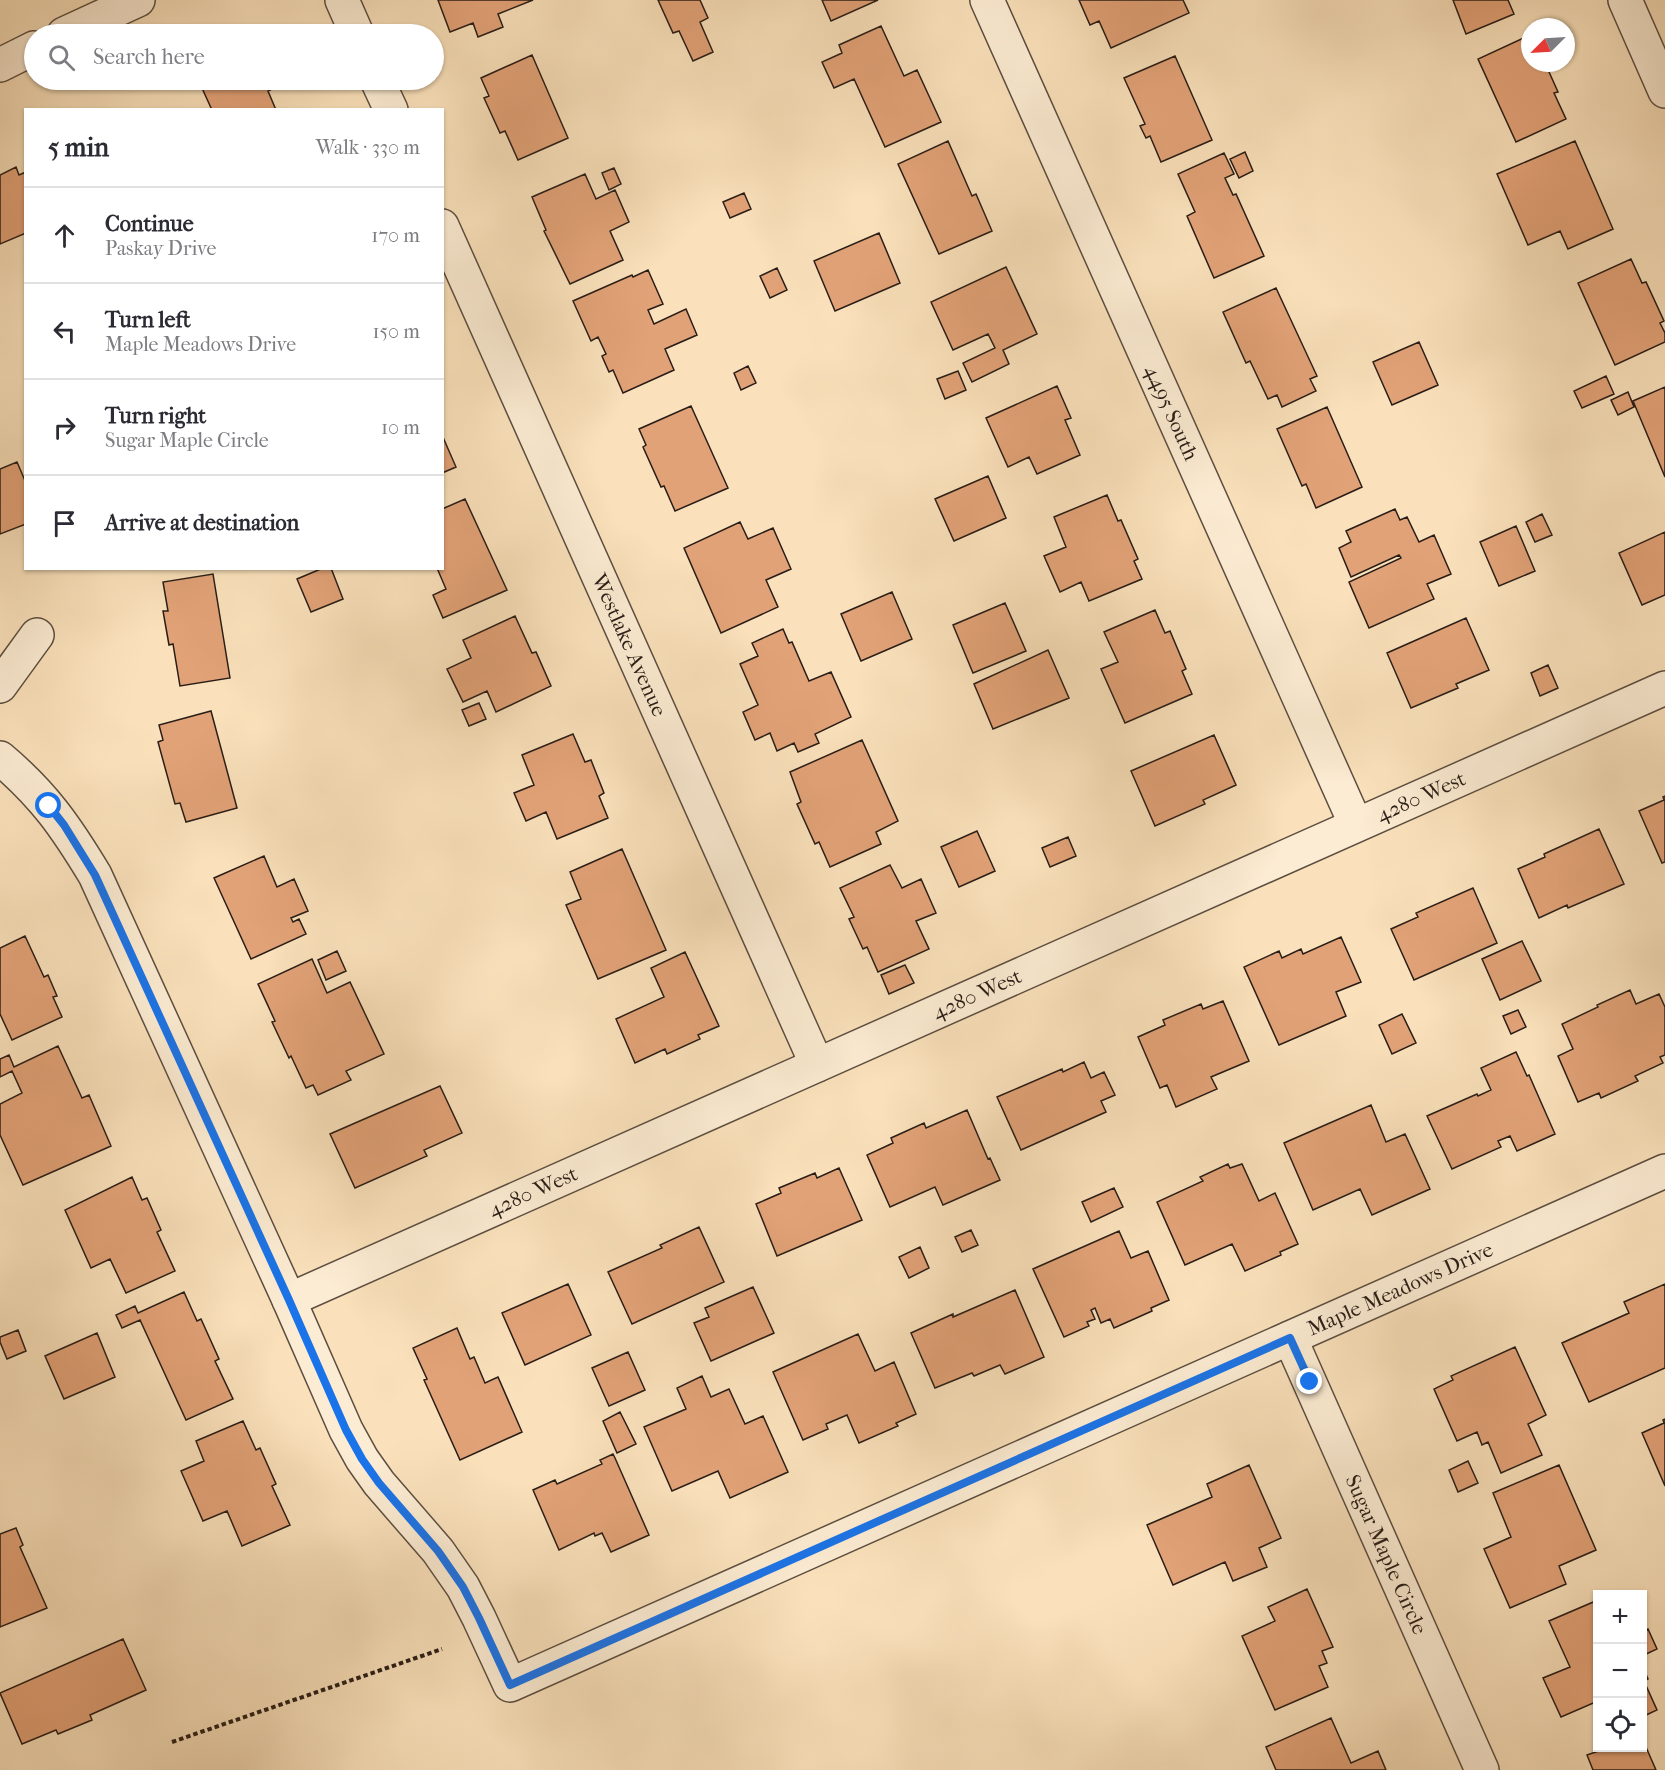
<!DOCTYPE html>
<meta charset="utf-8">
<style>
body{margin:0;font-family:"IM FELL French Canon",serif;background:#f7f7f7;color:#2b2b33}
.controls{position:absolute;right:18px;bottom:18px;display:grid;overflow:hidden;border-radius:0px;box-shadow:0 2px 4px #0004}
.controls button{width:54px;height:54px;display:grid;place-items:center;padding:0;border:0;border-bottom:2px solid #e1e1e2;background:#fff;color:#2b2b33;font:30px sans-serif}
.compass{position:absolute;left:1521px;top:18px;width:54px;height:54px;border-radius:50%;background:#fff;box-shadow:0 2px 4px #0004;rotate:246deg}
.stop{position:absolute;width:18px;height:18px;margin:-14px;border:4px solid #1a73e8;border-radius:50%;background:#fff}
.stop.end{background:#1a73e8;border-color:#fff;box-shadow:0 2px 6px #0008}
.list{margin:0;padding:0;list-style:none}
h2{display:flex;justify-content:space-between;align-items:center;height:78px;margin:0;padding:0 24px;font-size:26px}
h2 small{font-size:20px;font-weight:400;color:#7c7c81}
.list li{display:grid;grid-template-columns:39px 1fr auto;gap:18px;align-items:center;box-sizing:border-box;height:96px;padding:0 24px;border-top:2px solid #e1e1e2}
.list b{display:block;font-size:22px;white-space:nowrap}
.list p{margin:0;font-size:20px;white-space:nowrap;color:#7c7c81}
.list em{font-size:20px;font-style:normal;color:#7c7c81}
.icon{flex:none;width:33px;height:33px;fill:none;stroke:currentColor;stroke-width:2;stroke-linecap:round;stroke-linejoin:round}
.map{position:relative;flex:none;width:1665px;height:1770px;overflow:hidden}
.search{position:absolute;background:#fff;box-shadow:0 2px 4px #0004;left:24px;top:24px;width:420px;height:66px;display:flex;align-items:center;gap:15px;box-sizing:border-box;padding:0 21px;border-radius:33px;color:#7c7c81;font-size:22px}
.panel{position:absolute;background:#fff;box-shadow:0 2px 4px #0004;left:24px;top:108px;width:420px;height:462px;border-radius:0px}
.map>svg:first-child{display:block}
.building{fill:#e2a277;stroke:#281d17;stroke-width:1.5}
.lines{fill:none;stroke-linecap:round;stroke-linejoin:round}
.minor-casing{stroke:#5c4e40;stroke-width:36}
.path{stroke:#281d17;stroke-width:4;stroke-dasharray:4.5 3;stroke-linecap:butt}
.minor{stroke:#fcecd3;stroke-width:33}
.route{stroke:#1a73e8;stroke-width:8}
.labels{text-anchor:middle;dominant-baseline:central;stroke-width:4.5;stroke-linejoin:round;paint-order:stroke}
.street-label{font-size:21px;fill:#281d17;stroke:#fcecd3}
</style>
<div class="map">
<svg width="1665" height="1770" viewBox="0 0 1665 1770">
<rect width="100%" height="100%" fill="#fae1bb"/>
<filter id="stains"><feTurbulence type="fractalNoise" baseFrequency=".00333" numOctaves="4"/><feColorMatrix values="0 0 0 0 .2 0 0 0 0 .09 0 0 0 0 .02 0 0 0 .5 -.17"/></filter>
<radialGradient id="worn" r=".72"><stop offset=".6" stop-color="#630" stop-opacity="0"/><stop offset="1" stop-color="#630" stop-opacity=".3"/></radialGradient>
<path class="building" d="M 438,0 L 533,0 L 498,14 L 503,27 L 478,37 L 473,23 L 450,32 Z
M 658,0 L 700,0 L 708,18 L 700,22 L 713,52 L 693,61 L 679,31 L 673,33 Z
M 822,0 L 878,0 L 831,21 Z
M 1079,0 L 1183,0 L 1189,13 L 1111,48 L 1099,21 L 1090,25 Z
M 1453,0 L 1508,0 L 1514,14 L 1466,34 Z
M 881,26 L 904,76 L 917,70 L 941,122 L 885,147 L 854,79 L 834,88 L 822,62 L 842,53 L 839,45 Z
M 1528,36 L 1530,40 L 1530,63 L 1545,63 L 1558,92 L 1554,93 L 1566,119 L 1516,142 L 1478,59 Z
M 532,55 L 568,138 L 518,160 L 505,131 L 500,133 L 484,98 L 489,96 L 481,78 Z
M 1175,56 L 1212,140 L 1161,162 L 1150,136 L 1146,138 L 1140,126 L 1145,124 L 1124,78 Z
M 217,80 L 278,80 L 280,85 L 268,91 L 276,110 L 212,110 L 201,86 Z
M 948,141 L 972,196 L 976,194 L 992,231 L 939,254 L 898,164 Z
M 1575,141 L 1613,229 L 1568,249 L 1560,231 L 1528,245 L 1497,174 Z
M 1245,152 L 1253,171 L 1239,178 L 1230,159 Z
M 1224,153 L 1234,174 L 1225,178 L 1233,195 L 1236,194 L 1264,256 L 1214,278 L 1187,216 L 1195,212 L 1178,174 Z
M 16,167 L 19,175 L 26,172 L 26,233 L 0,244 L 0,175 Z
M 614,168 L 621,184 L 609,190 L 602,173 Z
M 585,174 L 596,199 L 615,190 L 629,222 L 610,231 L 623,260 L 570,284 L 544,231 L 546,230 L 532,197 Z
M 744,193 L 751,209 L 730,218 L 723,202 Z
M 879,233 L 900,283 L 835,311 L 814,261 Z
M 1631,259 L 1642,283 L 1646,282 L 1664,321 L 1660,323 L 1665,333 L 1665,342 L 1615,365 L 1578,283 Z
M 1006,267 L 1037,334 L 1003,350 L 1009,364 L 972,382 L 963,363 L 995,348 L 988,334 L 953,350 L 931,302 Z
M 777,268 L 787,290 L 770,298 L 760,276 Z
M 648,270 L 663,304 L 648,310 L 654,324 L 686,309 L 697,335 L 665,349 L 674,370 L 623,393 L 613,370 L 609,372 L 602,356 L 606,354 L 598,337 L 591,341 L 573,301 L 632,275 L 633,277 Z
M 1276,288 L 1317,376 L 1310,379 L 1316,391 L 1282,407 L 1277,395 L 1268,399 L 1250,361 L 1246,363 L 1223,312 Z
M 1419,342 L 1438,385 L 1392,405 L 1373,362 Z
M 748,366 L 756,383 L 741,390 L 734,373 Z
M 958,371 L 966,390 L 945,399 L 937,379 Z
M 1606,376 L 1614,394 L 1582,408 L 1574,391 Z
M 1057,386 L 1071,418 L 1065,420 L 1080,455 L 1037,474 L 1029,457 L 1008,467 L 986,418 Z
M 1665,387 L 1665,477 L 1633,401 Z
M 1628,392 L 1634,407 L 1618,415 L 1611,400 Z
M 691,406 L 728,488 L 675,511 L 664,486 L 661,487 L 643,447 L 646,445 L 639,429 Z
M 1327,407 L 1362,487 L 1316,508 L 1306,484 L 1302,486 L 1277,429 Z
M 442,435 L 456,467 L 442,473 Z
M 17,462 L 26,483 L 26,524 L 0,534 L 0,469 Z
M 988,476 L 1006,518 L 954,541 L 935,499 Z
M 1107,495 L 1118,521 L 1121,520 L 1138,559 L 1134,561 L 1142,579 L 1089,601 L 1081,582 L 1060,592 L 1044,556 L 1066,547 L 1054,517 Z
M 465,499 L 507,590 L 443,618 L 433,595 L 446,589 L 437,568 L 442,568 L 442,509 Z
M 1395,509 L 1400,520 L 1407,517 L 1419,542 L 1434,535 L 1451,574 L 1427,584 L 1434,599 L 1369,628 L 1349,582 L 1401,558 L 1399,555 L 1351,577 L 1339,548 L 1351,542 L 1346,531 Z
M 1542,514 L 1552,535 L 1535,542 L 1526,522 Z
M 740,522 L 748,539 L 773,528 L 791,569 L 766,580 L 778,607 L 721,633 L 684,548 Z
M 1516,526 L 1535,571 L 1499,586 L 1480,542 Z
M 1665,532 L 1665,595 L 1642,605 L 1619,553 Z
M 323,568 L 331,568 L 343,599 L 311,612 L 297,579 Z
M 213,574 L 230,678 L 180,686 L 173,644 L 169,645 L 163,611 L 168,611 L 163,582 Z
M 892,592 L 912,639 L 861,661 L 841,614 Z
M 1005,603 L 1026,651 L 973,673 L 953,625 Z
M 1155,610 L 1165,633 L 1170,631 L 1186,669 L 1182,671 L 1192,694 L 1125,723 L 1101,669 L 1118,662 L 1104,632 Z
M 515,616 L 532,653 L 536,652 L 551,686 L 496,712 L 487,691 L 463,702 L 447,669 L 471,658 L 463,640 Z
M 1466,618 L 1489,670 L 1456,684 L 1458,688 L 1411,708 L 1387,653 Z
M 783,629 L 789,643 L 792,642 L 809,681 L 831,672 L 851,717 L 815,734 L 819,743 L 798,752 L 794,743 L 777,751 L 770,733 L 755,740 L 743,712 L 758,705 L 740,664 L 758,656 L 752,643 Z
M 1048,650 L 1069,698 L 993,729 L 974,684 Z
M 1548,665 L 1558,688 L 1540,696 L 1531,673 Z
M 479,703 L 486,719 L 469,726 L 462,710 Z
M 211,711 L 237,808 L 186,822 L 180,803 L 175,804 L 158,742 L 163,740 L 159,725 Z
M 573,734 L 585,762 L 591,760 L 604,793 L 599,796 L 608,818 L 557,839 L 546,812 L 526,821 L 514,793 L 534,785 L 522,755 Z
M 1214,735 L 1236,785 L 1203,800 L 1205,804 L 1155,826 L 1131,771 Z
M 862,740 L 898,821 L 876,832 L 881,844 L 830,867 L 819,842 L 815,844 L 797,804 L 801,802 L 790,772 Z
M 1665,796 L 1665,862 L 1662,863 L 1639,811 L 1664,800 L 1663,797 Z
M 1599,829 L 1624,884 L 1568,908 L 1567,905 L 1539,918 L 1518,869 L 1545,857 L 1544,854 Z
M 977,831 L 995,871 L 959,887 L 941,847 Z
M 1068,837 L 1076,856 L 1050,867 L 1042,848 Z
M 622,849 L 666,950 L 598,979 L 566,905 L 581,899 L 570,872 Z
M 264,856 L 277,887 L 294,879 L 308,911 L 291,918 L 293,922 L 299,919 L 306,934 L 251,959 L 214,878 Z
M 890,865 L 902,888 L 921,879 L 936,913 L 916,921 L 929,949 L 878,972 L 867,947 L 863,949 L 849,919 L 854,917 L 840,888 Z
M 1473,888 L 1497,943 L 1414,980 L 1391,929 L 1418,917 L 1416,913 Z
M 25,936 L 44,977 L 48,975 L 57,996 L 53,997 L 62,1017 L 12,1040 L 0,1014 L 0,948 Z
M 1341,937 L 1361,982 L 1336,992 L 1346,1016 L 1279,1045 L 1244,967 L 1279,951 L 1282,958 L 1301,949 L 1303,954 Z
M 1522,941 L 1541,981 L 1500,1000 L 1482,959 Z
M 337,951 L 346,971 L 326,980 L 318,960 Z
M 685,952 L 719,1026 L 698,1035 L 700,1039 L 667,1054 L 665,1049 L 635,1063 L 616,1019 L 664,997 L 651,968 Z
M 312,959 L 327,993 L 350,982 L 384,1054 L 346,1071 L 351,1080 L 318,1095 L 313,1085 L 306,1088 L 291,1056 L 289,1058 L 272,1022 L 275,1021 L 258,984 Z
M 905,965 L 914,983 L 889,994 L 881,975 Z
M 1630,990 L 1636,1004 L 1659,994 L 1665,1007 L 1665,1055 L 1660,1057 L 1663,1063 L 1635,1076 L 1638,1081 L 1601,1098 L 1599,1093 L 1578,1102 L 1558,1056 L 1573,1049 L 1562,1024 L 1598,1007 L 1597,1005 Z
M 1223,1001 L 1249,1061 L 1211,1077 L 1217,1089 L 1176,1107 L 1167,1085 L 1160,1088 L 1138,1037 L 1165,1025 L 1163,1020 L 1201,1004 L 1203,1009 Z
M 1518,1010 L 1526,1027 L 1511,1034 L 1503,1016 Z
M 1402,1014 L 1416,1043 L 1392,1054 L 1379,1025 Z
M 58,1046 L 82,1098 L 89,1095 L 111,1146 L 23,1185 L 0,1135 L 0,1104 L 22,1093 L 12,1071 L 0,1077 L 0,1059 L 9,1055 L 14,1067 Z
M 1516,1052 L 1527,1076 L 1529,1075 L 1555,1134 L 1517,1151 L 1510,1136 L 1498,1141 L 1501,1147 L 1452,1169 L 1427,1116 L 1477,1094 L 1478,1096 L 1491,1090 L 1481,1068 Z
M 1084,1062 L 1091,1078 L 1104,1072 L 1115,1095 L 1101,1101 L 1106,1112 L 1021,1150 L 997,1097 L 1062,1069 L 1063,1072 Z
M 440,1086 L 462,1133 L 424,1150 L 427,1156 L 355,1188 L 330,1134 Z
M 1371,1105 L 1386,1142 L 1405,1134 L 1430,1189 L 1372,1215 L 1360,1189 L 1313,1210 L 1284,1143 Z
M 967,1110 L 988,1159 L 990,1158 L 1000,1180 L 943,1205 L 935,1187 L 890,1207 L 867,1155 L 893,1143 L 891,1138 L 924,1123 L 926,1128 Z
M 1228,1164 L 1230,1168 L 1242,1164 L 1259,1201 L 1275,1193 L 1298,1244 L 1280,1252 L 1281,1255 L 1245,1271 L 1232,1244 L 1185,1265 L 1157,1202 L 1203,1181 L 1200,1177 Z
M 839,1168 L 862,1220 L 777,1256 L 756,1204 L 781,1193 L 779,1188 L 815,1173 L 817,1178 Z
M 132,1177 L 142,1200 L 147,1198 L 161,1230 L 157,1232 L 175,1271 L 126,1293 L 110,1259 L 91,1268 L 65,1210 Z
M 1114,1188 L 1123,1207 L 1091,1222 L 1082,1202 Z
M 699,1227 L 724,1282 L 632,1324 L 608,1272 L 662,1248 L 660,1245 Z
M 971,1230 L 978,1245 L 962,1252 L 955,1237 Z
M 1119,1231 L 1131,1258 L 1148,1251 L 1169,1300 L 1151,1308 L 1152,1311 L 1114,1328 L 1110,1319 L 1101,1323 L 1095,1308 L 1091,1310 L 1095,1319 L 1087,1322 L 1089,1326 L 1064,1337 L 1033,1269 Z
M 920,1247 L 929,1268 L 909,1278 L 899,1257 Z
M 568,1284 L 591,1335 L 525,1365 L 502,1313 Z
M 1665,1284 L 1665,1368 L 1589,1402 L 1562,1343 L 1629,1313 L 1624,1302 Z
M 753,1287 L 774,1333 L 711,1361 L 694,1323 L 709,1317 L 705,1308 Z
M 1015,1290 L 1044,1357 L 1005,1374 L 1000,1365 L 974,1376 L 972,1373 L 935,1388 L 911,1333 L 953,1314 L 953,1317 Z
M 184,1292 L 197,1321 L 201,1319 L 219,1359 L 215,1361 L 233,1399 L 186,1420 L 140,1320 L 122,1328 L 116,1315 L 135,1306 L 138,1313 Z
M 457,1328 L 470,1359 L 474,1357 L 485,1383 L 498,1377 L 522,1432 L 460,1460 L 424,1380 L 427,1379 L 413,1348 Z
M 18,1330 L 26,1351 L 7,1359 L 0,1342 L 0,1337 Z
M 97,1333 L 115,1377 L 64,1399 L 45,1356 Z
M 858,1334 L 875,1371 L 894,1362 L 916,1414 L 896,1423 L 898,1426 L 859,1443 L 847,1415 L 826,1424 L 828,1429 L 803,1440 L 773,1372 Z
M 1515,1347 L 1546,1415 L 1528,1424 L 1542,1455 L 1501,1473 L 1488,1442 L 1482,1445 L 1477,1432 L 1457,1441 L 1434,1389 L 1453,1380 L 1451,1376 Z
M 628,1352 L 645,1390 L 609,1406 L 592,1368 Z
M 702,1376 L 711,1397 L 729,1389 L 745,1424 L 763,1416 L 788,1472 L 730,1498 L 718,1471 L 672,1491 L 644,1427 L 686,1409 L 677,1388 Z
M 620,1412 L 636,1444 L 617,1453 L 603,1421 Z
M 1665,1419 L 1665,1486 L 1642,1433 L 1664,1423 L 1663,1420 Z
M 243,1421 L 256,1450 L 260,1448 L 276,1484 L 272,1486 L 290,1525 L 242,1546 L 227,1511 L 203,1521 L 181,1471 L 204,1461 L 196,1441 Z
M 613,1454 L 615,1458 L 649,1535 L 611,1552 L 602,1533 L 595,1536 L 594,1533 L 559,1550 L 533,1490 L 555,1480 L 557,1484 L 602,1464 L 600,1460 Z
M 1468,1461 L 1478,1483 L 1458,1492 L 1449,1470 Z
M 1249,1465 L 1281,1538 L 1259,1548 L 1267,1567 L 1233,1581 L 1225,1562 L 1173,1585 L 1147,1525 L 1212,1497 L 1207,1484 Z
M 1559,1465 L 1596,1550 L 1559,1566 L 1566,1584 L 1510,1608 L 1484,1549 L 1511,1537 L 1493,1493 Z
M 16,1528 L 23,1545 L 20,1547 L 47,1608 L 0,1627 L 0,1534 Z
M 1307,1589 L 1333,1647 L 1322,1651 L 1327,1663 L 1319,1666 L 1328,1687 L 1275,1710 L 1242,1636 L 1275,1621 L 1268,1607 Z
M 1598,1600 L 1598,1701 L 1561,1717 L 1543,1678 L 1570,1667 L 1549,1621 Z
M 1648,1629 L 1657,1649 L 1642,1656 L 1642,1632 Z
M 123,1639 L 146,1690 L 90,1715 L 92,1720 L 58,1734 L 56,1730 L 22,1744 L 0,1693 Z
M 1642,1666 L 1648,1679 L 1644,1681 L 1657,1710 L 1642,1717 Z
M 1331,1718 L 1351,1763 L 1378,1751 L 1386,1770 L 1276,1770 L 1266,1747 Z
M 1642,1738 L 1656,1770 L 1593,1770 L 1587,1755 L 1607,1748 L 1642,1748 Z"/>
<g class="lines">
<defs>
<g id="minor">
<path d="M 342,0 L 357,34"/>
<path id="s1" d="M 987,0 L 1356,825"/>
<path d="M 1625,0 L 1665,91"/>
<path d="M 64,34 L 138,0"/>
<path d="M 0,65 L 34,48"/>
<path d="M 377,80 L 391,110"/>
<path id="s2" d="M 442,226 L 817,1065"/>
<path d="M 0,686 L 37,635"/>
<path id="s3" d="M 0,758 C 44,795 66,827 95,875 L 289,1300 L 346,1430 L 362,1459 L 379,1483 L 438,1551 L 463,1587 L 479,1618 L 510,1685 L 1665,1171"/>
<path id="s4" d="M 289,1300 L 1665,688"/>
<path id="s5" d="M 1290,1338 L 1482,1770"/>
</g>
</defs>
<use href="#minor" class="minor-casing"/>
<path class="path" d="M 172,1742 L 442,1649"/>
<use href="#minor" class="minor"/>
</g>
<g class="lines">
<path class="route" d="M 49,806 L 64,825 L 95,875 L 289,1300 L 346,1430 L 362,1459 L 379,1483 L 438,1551 L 463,1587 L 479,1618 L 510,1685 L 1290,1338 L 1310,1382"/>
</g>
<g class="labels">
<g class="street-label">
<text stroke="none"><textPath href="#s1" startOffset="452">4495 South</textPath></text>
<text stroke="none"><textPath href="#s2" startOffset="459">Westlake Avenue</textPath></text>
<text stroke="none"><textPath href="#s4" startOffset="1239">4280 West</textPath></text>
<text stroke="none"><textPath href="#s4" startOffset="753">4280 West</textPath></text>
<text stroke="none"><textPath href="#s4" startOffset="267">4280 West</textPath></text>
<text stroke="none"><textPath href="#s3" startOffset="2040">Maple Meadows Drive</textPath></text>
<text stroke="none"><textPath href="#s5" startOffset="237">Sugar Maple Circle</textPath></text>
</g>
</g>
<rect width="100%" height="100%" filter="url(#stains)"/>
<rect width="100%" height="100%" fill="url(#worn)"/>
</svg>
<div class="controls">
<button>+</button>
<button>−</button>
<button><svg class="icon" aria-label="locate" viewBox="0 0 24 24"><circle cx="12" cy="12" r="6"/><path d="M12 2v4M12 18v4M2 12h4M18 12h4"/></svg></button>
</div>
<svg class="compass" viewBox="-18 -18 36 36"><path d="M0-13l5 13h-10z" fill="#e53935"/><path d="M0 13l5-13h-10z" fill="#7c7c81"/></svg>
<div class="stop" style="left:49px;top:806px"></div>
<div class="stop end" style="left:1310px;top:1382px"></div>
<div class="search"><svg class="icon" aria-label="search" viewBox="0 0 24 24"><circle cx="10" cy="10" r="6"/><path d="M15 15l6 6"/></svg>Search here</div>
<section class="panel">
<h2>5 min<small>Walk · 330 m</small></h2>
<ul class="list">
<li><svg class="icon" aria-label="ahead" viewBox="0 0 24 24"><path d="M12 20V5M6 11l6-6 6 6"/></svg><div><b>Continue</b><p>Paskay Drive</p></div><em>170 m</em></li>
<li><svg class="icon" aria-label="left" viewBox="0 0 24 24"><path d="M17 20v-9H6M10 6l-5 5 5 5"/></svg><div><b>Turn left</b><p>Maple Meadows Drive</p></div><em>150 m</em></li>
<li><svg class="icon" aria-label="right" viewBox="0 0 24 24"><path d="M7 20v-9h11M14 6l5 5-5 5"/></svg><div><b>Turn right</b><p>Sugar Maple Circle</p></div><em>10 m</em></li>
<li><svg class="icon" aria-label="arrive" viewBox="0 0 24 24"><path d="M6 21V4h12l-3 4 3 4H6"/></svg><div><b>Arrive at destination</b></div></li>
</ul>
</section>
</div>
